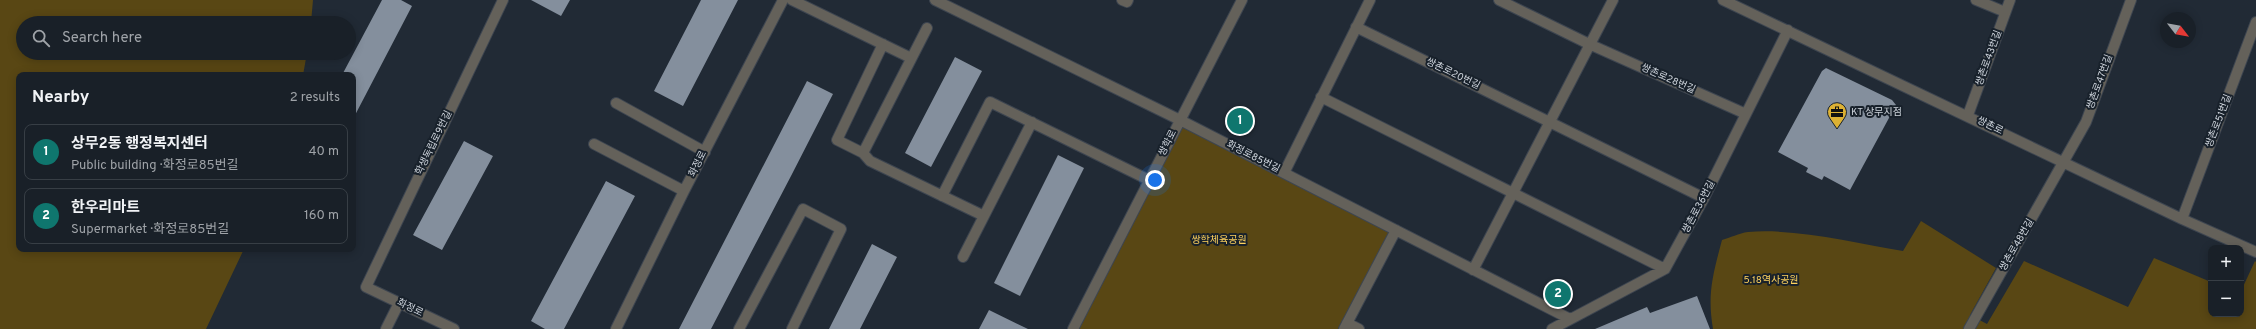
<!DOCTYPE html>
<meta charset="utf-8">
<style>
body{margin:0;font-family:Overpass,"Noto Sans KR",sans-serif;background:#222830;color:#f1f3f6}
.controls{position:absolute;right:12px;bottom:12px;display:grid;overflow:hidden;border-radius:8px;box-shadow:0 2px 10px #0003}
.controls button{width:36px;height:36px;display:grid;place-items:center;padding:0;border:0;border-bottom:1px solid #373e45;background:#192028;color:#f1f3f6;font:20px sans-serif}
.compass{position:absolute;left:2160px;top:12px;width:36px;height:36px;border-radius:50%;background:#192028;box-shadow:0 2px 10px #0003;rotate:121deg}
.you{position:absolute;left:1155px;top:180px;width:14px;height:14px;margin:-10px;border:3px solid #fff;border-radius:50%;background:#1a73e8;box-shadow:0 0 0 6px #1a73e833}
.badge{display:grid;place-items:center;width:26px;height:26px;border-radius:50%;background:#0f766e;color:#fff;font-size:13px;font-weight:700}
.pin{position:absolute;translate:-50% -50%;border:2px solid #fff;box-shadow:0 1px 4px #0006}
.list{margin:0;padding:0;list-style:none}
h2{display:flex;justify-content:space-between;align-items:center;height:52px;margin:0;padding:0 16px;font-size:17px}
h2 small{font-size:13px;font-weight:400;color:#9fa3a8}
.list li{display:grid;grid-template-columns:26px 1fr auto;gap:12px;align-items:center;box-sizing:border-box;height:56px;margin:0 8px 8px;padding:0 8px;border:1px solid #373e45;border-radius:8px}
.list b{display:block;font-size:15px;white-space:nowrap}
.list p{margin:0;font-size:13px;white-space:nowrap;color:#9fa3a8}
.list em{font-size:13px;font-style:normal;color:#9fa3a8}
.icon{flex:none;width:22px;height:22px;fill:none;stroke:currentColor;stroke-width:2;stroke-linecap:round;stroke-linejoin:round}
.map{position:relative;flex:none;width:2256px;height:329px;overflow:hidden}
.search{position:absolute;background:#192028;box-shadow:0 2px 10px #0003;left:16px;top:16px;width:340px;height:44px;display:flex;align-items:center;gap:10px;box-sizing:border-box;padding:0 14px;border-radius:22px;color:#9fa3a8;font-size:15px}
.panel{position:absolute;background:#192028;box-shadow:0 2px 10px #0003;left:16px;top:72px;width:340px;height:180px;border-radius:8px}
.map>svg:first-child{display:block}
.green{fill:#594714}
.building{fill:#848f9d}
.lines{fill:none;stroke-linecap:round;stroke-linejoin:round}
.minor-casing{stroke:#3d4550;stroke-width:12}
.minor{stroke:#64615a;stroke-width:10}
.labels{text-anchor:middle;dominant-baseline:central;stroke-width:4;stroke-linejoin:round;paint-order:stroke}
.street-label{font-size:10px;fill:#ced4dc;stroke:#18212b}
.poi-label{font-size:10px;fill:#ced4dc;stroke:#18212b;text-anchor:start}
.park-label{font-size:10px;fill:#fdd15e;stroke:#18212b}
</style>
<div class="map">
<svg width="2256" height="329" viewBox="0 0 2256 329">
<rect width="100%" height="100%" fill="#212a35"/>
<path class="green" d="M 0,0 L 313,0 L 311,23 L 23,23 L 23,53 L 307,53 L 303,75 L 19,75 L 19,249 L 244,249 L 206,329 L 0,329 Z
M 1180,120 L 1396,230 L 1344,329 L 1073,329 Z
M 1921,221 L 1996,268 L 1970,315 L 1987,324 L 2024,261 L 2128,307 L 2154,258 L 2211,282 L 2211,314 L 2241,314 L 2241,291 L 2255,261 L 2256,262 L 2256,329 L 1713,329 C 1707,294 1713,274 1722,240 C 1730,238 1739,233 1748,232 C 1795,228 1856,243 1903,251 Z"/>
<path class="building" d="M 382,0 L 401,0 L 412,6 L 353,119 L 353,75 L 342,75 Z
M 531,0 L 570,0 L 561,16 Z
M 701,0 L 738,0 L 683,106 L 654,91 Z
M 955,57 L 982,71 L 931,167 L 905,153 Z
M 1826,68 L 1892,100 L 1896,105 L 1850,190 L 1824,176 L 1822,180 L 1806,172 L 1808,168 L 1778,152 L 1822,71 Z
M 807,81 L 833,94 L 791,176 L 711,329 L 679,329 Z
M 464,141 L 493,156 L 442,250 L 413,235 Z
M 1058,155 L 1084,168 L 1020,296 L 994,283 Z
M 606,181 L 635,196 L 564,329 L 545,329 L 531,321 Z
M 872,244 L 897,257 L 860,329 L 829,329 Z
M 1697,296 L 1710,329 L 1595,329 L 1647,307 L 1650,313 Z
M 989,310 L 1028,329 L 979,329 Z"/>
<g class="lines">
<defs>
<path id="minor" d="M 792,0 L 911,58
M 935,0 L 1180,120 L 1570,319
M 1122,0 L 1127,2 L 1128,0
M 1499,0 L 1589,44 L 1746,114
M 1723,0 L 2182,219 L 2256,252
M 1976,0 L 2005,12
M 1356,27 L 1704,198
M 883,44 L 837,140 L 863,153 L 927,28
M 1321,97 L 1665,269
M 616,103 L 705,152
M 1968,115 L 2010,0
M 594,144 L 684,191
M 863,153 L 870,161 L 984,216
M 1284,173 L 1370,0
M 942,196 L 990,102 L 1149,180
M 2182,219 L 2256,22
M 963,257 L 1032,122
M 1473,270 L 1613,0
M 1347,323 L 1359,329
M 386,329 L 399,303
M 454,329 L 366,287 L 503,0
M 616,329 L 684,191 L 783,0
M 739,329 L 803,209 L 841,229 L 792,329
M 1073,329 L 1242,0
M 1344,329 L 1396,230
M 1552,329 L 1665,269 L 1704,198 L 1788,30
M 1969,329 L 2086,122 L 2131,0"/>
</defs>
<use href="#minor" class="minor-casing"/>
<use href="#minor" class="minor"/>
</g>
<defs>
<symbol id="office-pin" viewBox="-11 -11 22 30"><path d="M0 17L-7.5 6A9.5 9.5 0 1 1 7.5 6Z" fill="#ddb133" stroke="#18212b"/><path d="M-6-3h4V-5.5h4V-3h4V5H-6ZM-1-4.5V-3h2v-1.5ZM-6 0V1H6V0Z" fill="#111"/></symbol>
</defs>
<g fill-rule="evenodd">
<use href="#office-pin" x="1826" y="101" width="22" height="30"/>
</g>
<g class="labels">
<g class="street-label">
<text transform="translate(1989 58) rotate(-70)">쌍촌로43번길</text>
<text transform="translate(1453 74) rotate(26)">쌍촌로20번길</text>
<text transform="translate(1668 79) rotate(24)">쌍촌로28번길</text>
<text transform="translate(2100 82) rotate(-70)">쌍촌로47번길</text>
<text transform="translate(2219 121) rotate(-69)">쌍촌로51번길</text>
<text transform="translate(1990 126) rotate(26)">쌍촌로</text>
<text transform="translate(434 143) rotate(-64)">학생독립로9번길</text>
<text transform="translate(1168 143) rotate(-63)">쌍학로</text>
<text transform="translate(1253 157) rotate(27)">화정로85번길</text>
<text transform="translate(698 164) rotate(-63)">화정로</text>
<text transform="translate(1699 207) rotate(-62)">쌍촌로36번길</text>
<text transform="translate(2017 245) rotate(-60)">쌍촌로48번길</text>
<text transform="translate(410 308) rotate(26)">화정로</text>
</g>
<g class="poi-label">
<text x="1851" y="112">KT 상무지점</text>
</g>
<g class="park-label">
<text x="1219" y="240">쌍학체육공원</text>
<text x="1771" y="280">5.18역사공원</text>
</g>
</g>
</svg>
<div class="controls">
<button>+</button>
<button>−</button>
</div>
<svg class="compass" viewBox="-18 -18 36 36"><path d="M0-13l5 13h-10z" fill="#e53935"/><path d="M0 13l5-13h-10z" fill="#9fa3a8"/></svg>
<div class="you"></div>
<div class="pin badge" style="left:1240px;top:121px">1</div>
<div class="pin badge" style="left:1558px;top:294px">2</div>
<div class="search"><svg class="icon" aria-label="search" viewBox="0 0 24 24"><circle cx="10" cy="10" r="6"/><path d="M15 15l6 6"/></svg>Search here</div>
<section class="panel">
<h2>Nearby<small>2 results</small></h2>
<ul class="list">
<li><span class="badge">1</span><div><b>상무2동 행정복지센터</b><p>Public building · 화정로85번길</p></div><em>40 m</em></li>
<li><span class="badge">2</span><div><b>한우리마트</b><p>Supermarket · 화정로85번길</p></div><em>160 m</em></li>
</ul>
</section>
</div>
